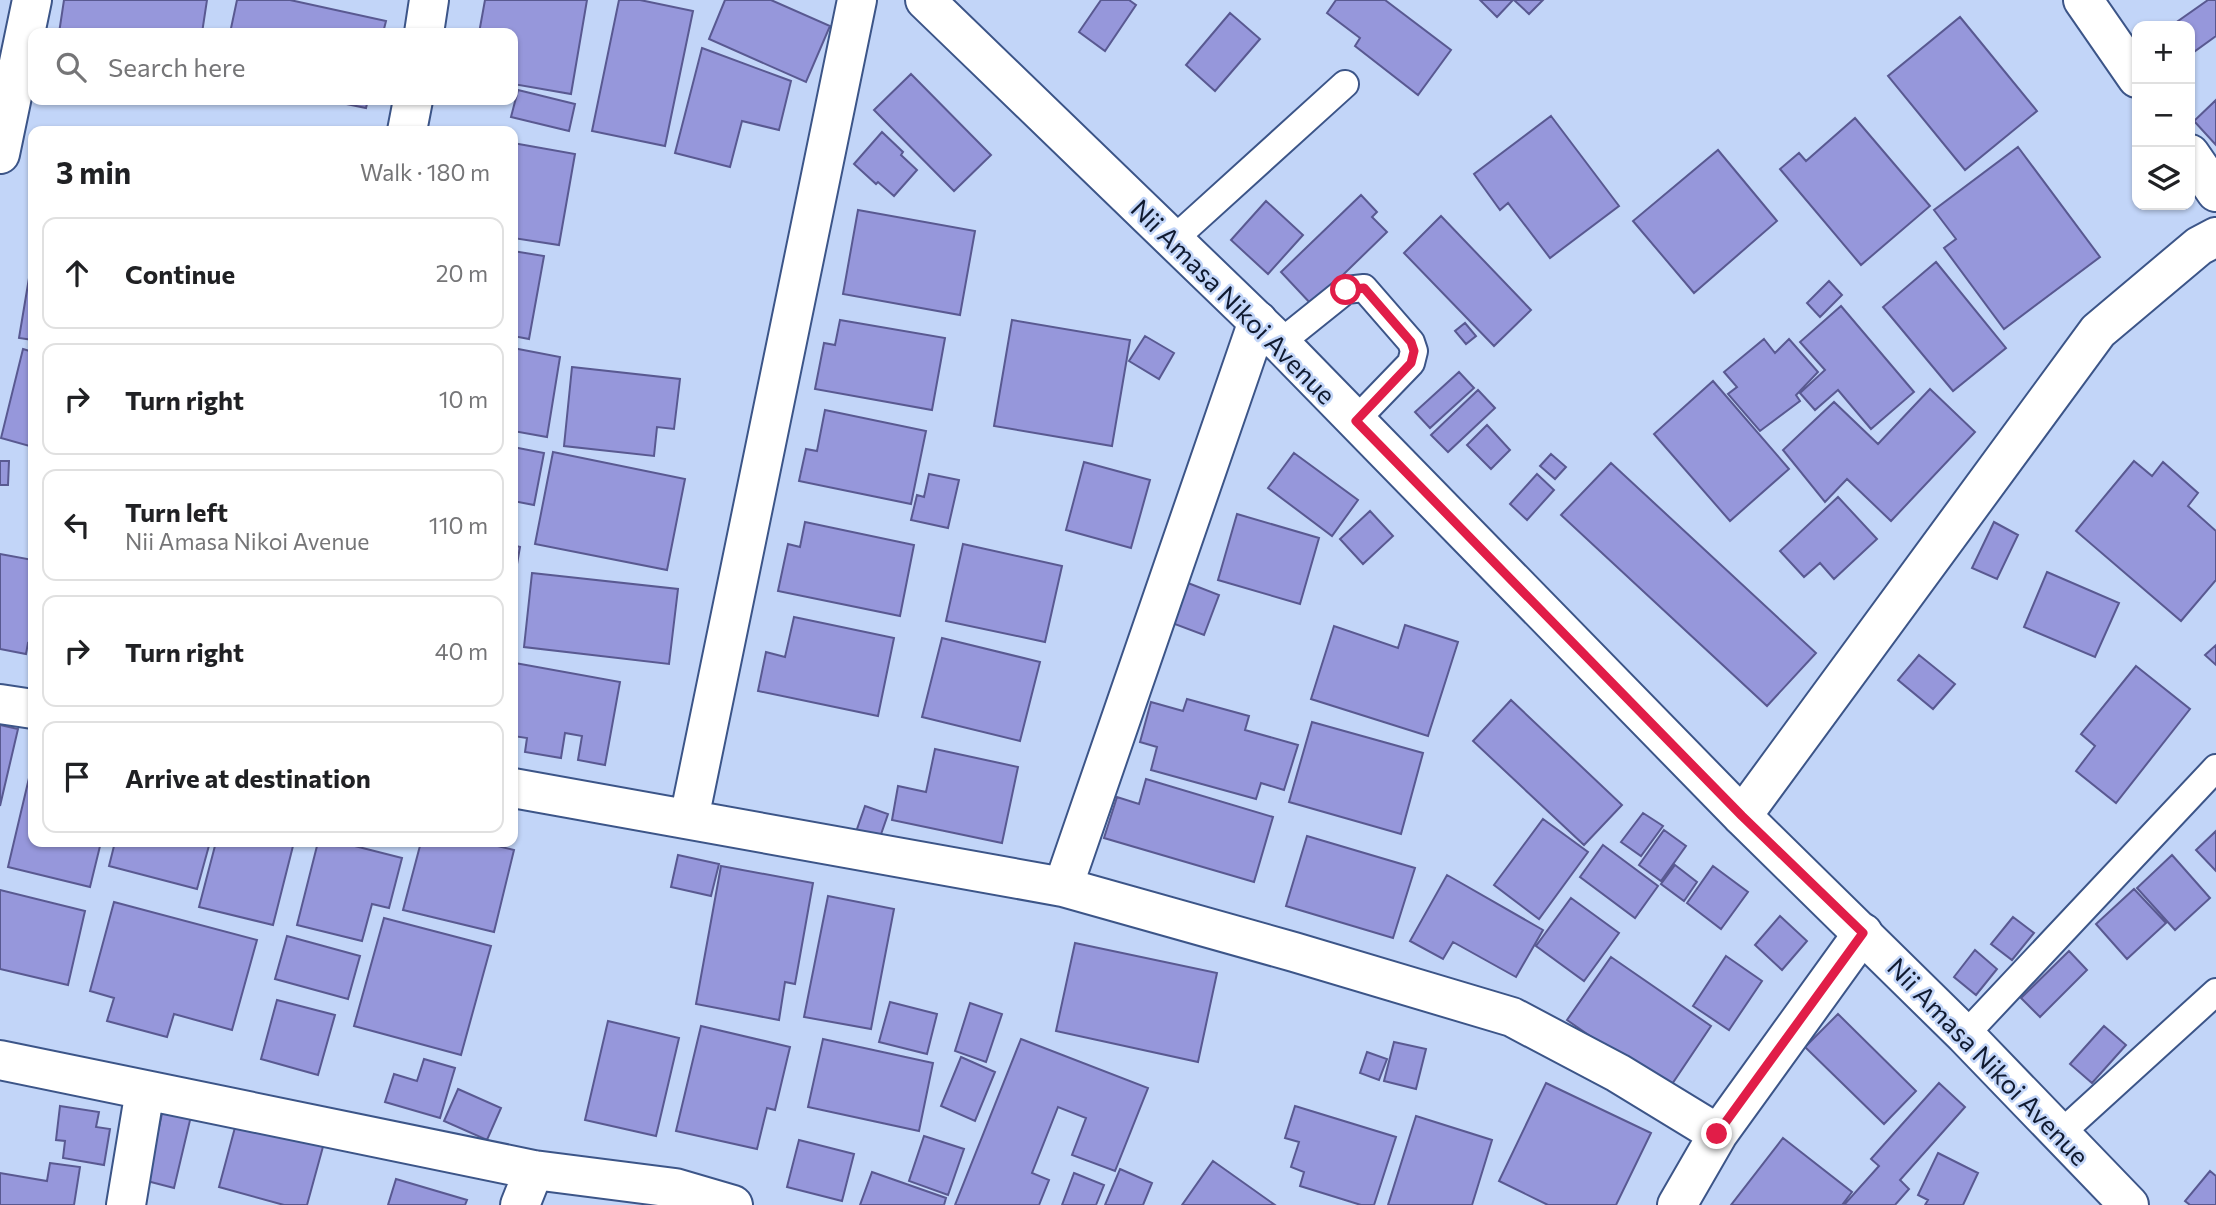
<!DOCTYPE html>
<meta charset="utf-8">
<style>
body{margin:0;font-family:Commissioner,sans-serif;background:#f6f6f6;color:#202124}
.controls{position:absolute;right:21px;top:21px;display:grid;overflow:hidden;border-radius:14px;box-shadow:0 2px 5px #0004}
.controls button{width:63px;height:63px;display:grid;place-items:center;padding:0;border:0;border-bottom:2px solid #e0e0e0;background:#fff;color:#202124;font:35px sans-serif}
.stop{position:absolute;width:21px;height:21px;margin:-16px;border:5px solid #e11d48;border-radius:50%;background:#fff}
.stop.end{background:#e11d48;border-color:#fff;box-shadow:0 2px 7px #0008}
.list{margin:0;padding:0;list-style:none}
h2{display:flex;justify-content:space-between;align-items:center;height:91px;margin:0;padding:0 28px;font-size:30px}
h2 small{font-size:23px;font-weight:400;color:#757577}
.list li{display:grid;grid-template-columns:46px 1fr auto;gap:21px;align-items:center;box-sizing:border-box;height:112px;margin:0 14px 14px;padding:0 14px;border:2px solid #e0e0e0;border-radius:14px}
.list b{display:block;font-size:26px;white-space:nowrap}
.list p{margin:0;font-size:23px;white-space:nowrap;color:#757577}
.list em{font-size:23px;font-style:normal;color:#757577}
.icon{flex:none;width:38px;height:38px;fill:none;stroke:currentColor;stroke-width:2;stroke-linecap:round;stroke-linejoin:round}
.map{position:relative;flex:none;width:2216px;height:1205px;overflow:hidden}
.search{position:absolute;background:#fff;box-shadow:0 2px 5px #0004;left:28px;top:28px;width:490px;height:77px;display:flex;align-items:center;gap:18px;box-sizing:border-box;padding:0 24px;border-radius:14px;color:#757577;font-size:26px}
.panel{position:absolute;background:#fff;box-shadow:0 2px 5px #0004;left:28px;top:126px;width:490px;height:721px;border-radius:14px}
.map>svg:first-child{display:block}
.building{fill:#9697db;stroke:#595991;stroke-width:2}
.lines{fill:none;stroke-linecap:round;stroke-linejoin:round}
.lane-casing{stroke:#3c5588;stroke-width:30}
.street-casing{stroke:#3c5588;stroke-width:42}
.secondary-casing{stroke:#3c5588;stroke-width:42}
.lane{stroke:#fff;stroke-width:26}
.street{stroke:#fff;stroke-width:38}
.secondary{stroke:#fff;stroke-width:38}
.route{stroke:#e11d48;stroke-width:9}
.labels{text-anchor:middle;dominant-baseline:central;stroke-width:5;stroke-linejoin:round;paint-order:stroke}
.street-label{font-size:26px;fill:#101a30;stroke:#c2d5f8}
</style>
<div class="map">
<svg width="2216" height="1205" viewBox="0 0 2216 1205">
<rect width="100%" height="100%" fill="#c2d5f8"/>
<path class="building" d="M 64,0 L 207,0 L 202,33 L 59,33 Z
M 237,0 L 290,0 L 386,21 L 383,33 L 230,33 Z
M 485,0 L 587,0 L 571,94 L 513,84 L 513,33 L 479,33 Z
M 619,0 L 640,0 L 693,11 L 665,146 L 592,131 Z
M 725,0 L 771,0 L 830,26 L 806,82 L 709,39 Z
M 1101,0 L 1129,0 L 1136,5 L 1105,51 L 1079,32 Z
M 1336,0 L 1385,0 L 1451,50 L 1418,95 L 1355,46 L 1360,38 L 1327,13 Z
M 1480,0 L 1513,0 L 1497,17 Z
M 1514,0 L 1543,0 L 1529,14 Z
M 2208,0 L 2216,0 L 2216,36 L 2191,54 L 2190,26 L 2171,26 Z
M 1230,13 L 1260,39 L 1215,91 L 1186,65 Z
M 1960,17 L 2037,111 L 1965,170 L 1888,76 Z
M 702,48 L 791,81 L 779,130 L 742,121 L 730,167 L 675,153 Z
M 911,74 L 991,155 L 954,191 L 874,110 Z
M 518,90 L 575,104 L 569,131 L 511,117 Z
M 327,100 L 368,100 L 366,108 Z
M 2216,100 L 2216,145 L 2194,121 Z
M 1551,116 L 1619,206 L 1550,258 L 1508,203 L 1500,210 L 1474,174 Z
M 1855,118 L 1930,206 L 1861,265 L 1780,169 L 1799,153 L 1806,161 Z
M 882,132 L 903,152 L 901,155 L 917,170 L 894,196 L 878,182 L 876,184 L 854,164 Z
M 513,143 L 575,154 L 559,245 L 513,238 Z
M 2018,147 L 2100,257 L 2004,329 L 1944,248 L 1956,239 L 1934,210 Z
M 1718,150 L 1777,221 L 1694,293 L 1633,221 Z
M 1361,195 L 1377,212 L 1372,217 L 1387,232 L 1312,305 L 1281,272 Z
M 1266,201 L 1303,235 L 1268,274 L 1231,240 Z
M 858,210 L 975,231 L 960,315 L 843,294 Z
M 1441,216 L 1531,310 L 1494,346 L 1404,253 Z
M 513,251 L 544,256 L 529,339 L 513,336 Z
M 32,260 L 33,260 L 33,340 L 19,338 Z
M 1936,262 L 2006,348 L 1953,391 L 1883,307 Z
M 1829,281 L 1842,295 L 1820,317 L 1807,303 Z
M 1841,306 L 1914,392 L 1871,429 L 1838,390 L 1815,410 L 1800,393 L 1825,370 L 1800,342 Z
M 840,320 L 945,338 L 932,410 L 815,389 L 824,343 L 835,345 Z
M 1012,320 L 1130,340 L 1112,446 L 994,426 Z
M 1465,323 L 1476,336 L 1466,344 L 1455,331 Z
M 1145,336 L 1174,353 L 1159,379 L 1129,361 Z
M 1764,339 L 1775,353 L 1789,339 L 1818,372 L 1796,395 L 1800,401 L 1760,431 L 1728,394 L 1737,387 L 1724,372 Z
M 513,348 L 560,357 L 547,437 L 513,431 Z
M 23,349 L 33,352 L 33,447 L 1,438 Z
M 572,367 L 680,379 L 674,429 L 657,427 L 654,456 L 564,446 Z
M 1459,372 L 1474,388 L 1430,428 L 1415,412 Z
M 1713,381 L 1789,469 L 1730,521 L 1654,434 Z
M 1930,389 L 1975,432 L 1891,521 L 1847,479 L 1825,502 L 1783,450 L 1834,402 L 1878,444 Z
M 1478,390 L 1495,408 L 1448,452 L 1431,435 Z
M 825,410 L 926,431 L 911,504 L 799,481 L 806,449 L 817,451 Z
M 1487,425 L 1510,450 L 1491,469 L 1467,445 Z
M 513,447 L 544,453 L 534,505 L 513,501 Z
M 553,452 L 685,479 L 667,570 L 535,544 Z
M 1294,453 L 1358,500 L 1332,536 L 1268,488 Z
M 1551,454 L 1566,467 L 1555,479 L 1540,466 Z
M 0,461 L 9,461 L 8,485 L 0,485 Z
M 2134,461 L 2152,476 L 2163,462 L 2198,493 L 2188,506 L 2216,531 L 2216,580 L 2181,621 L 2076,531 Z
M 1084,462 L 1150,480 L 1131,548 L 1066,530 Z
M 1611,463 L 1816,653 L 1767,706 L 1561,515 Z
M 929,474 L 959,480 L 948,528 L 911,520 L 917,495 L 924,497 Z
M 1537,474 L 1554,490 L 1527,520 L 1510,504 Z
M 1838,497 L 1877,539 L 1834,579 L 1820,563 L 1804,577 L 1780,551 Z
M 1370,511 L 1393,536 L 1363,564 L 1340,539 Z
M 1237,514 L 1319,538 L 1300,604 L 1218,580 Z
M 805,522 L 914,545 L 900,616 L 778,591 L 788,544 L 800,547 Z
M 1994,522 L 2018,535 L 1997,579 L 1972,568 Z
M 963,544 L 1062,566 L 1045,642 L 946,621 Z
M 513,545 L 520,547 L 513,587 Z
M 0,554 L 33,560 L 33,644 L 28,643 L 26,654 L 0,649 Z
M 2047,572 L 2119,603 L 2095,657 L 2024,627 Z
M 532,573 L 678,589 L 669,664 L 524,647 Z
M 1188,583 L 1219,595 L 1204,635 L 1172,623 Z
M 794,617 L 894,638 L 878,716 L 758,691 L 766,652 L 785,657 Z
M 1405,625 L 1458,642 L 1428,736 L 1311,699 L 1334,626 L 1398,648 Z
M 942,638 L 1040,662 L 1020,741 L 922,717 Z
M 2216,645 L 2216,665 L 2205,655 Z
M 1919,655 L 1955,684 L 1933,709 L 1898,680 Z
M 515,663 L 620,682 L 605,765 L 578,760 L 582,736 L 565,733 L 561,758 L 525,752 L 527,738 L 513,736 L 513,678 Z
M 2136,666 L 2190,709 L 2116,803 L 2076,771 L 2095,746 L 2081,734 Z
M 1187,699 L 1249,716 L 1245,730 L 1298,745 L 1284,790 L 1261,783 L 1256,799 L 1151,770 L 1157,747 L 1140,742 L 1151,702 L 1183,711 Z
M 1511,700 L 1622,805 L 1584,845 L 1473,741 Z
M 1312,722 L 1423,753 L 1401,834 L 1289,802 Z
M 0,725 L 18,729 L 0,806 Z
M 935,749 L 1018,767 L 1002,843 L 892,820 L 898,786 L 926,792 Z
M 29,778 L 33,779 L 33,842 L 101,842 L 90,887 L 8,867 Z
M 1146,779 L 1273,817 L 1254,882 L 1104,838 L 1117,797 L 1139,804 Z
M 865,806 L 888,814 L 879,840 L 856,832 Z
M 1643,813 L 1663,826 L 1641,856 L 1621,842 Z
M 1543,819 L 1588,852 L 1539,919 L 1494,885 Z
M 1664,830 L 1686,846 L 1661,881 L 1639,865 Z
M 2216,831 L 2216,871 L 2196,850 Z
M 1307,836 L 1415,868 L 1393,938 L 1286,906 Z
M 115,842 L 210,842 L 197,889 L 109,866 Z
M 216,842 L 294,842 L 273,925 L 199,907 Z
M 318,842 L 339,842 L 402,858 L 389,908 L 372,904 L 362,941 L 297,925 Z
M 421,842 L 481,842 L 514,850 L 494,932 L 403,910 Z
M 1603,845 L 1658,886 L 1635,918 L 1580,877 Z
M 678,855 L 719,864 L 711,896 L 671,887 Z
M 2172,855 L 2210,898 L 2175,930 L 2137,888 Z
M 1675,865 L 1697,882 L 1684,901 L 1661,884 Z
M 721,866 L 813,883 L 795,984 L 785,982 L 779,1020 L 696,1004 Z
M 1713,866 L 1748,892 L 1721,929 L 1687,903 Z
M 1447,875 L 1543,930 L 1516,977 L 1453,942 L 1443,959 L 1410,941 Z
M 2134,889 L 2166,923 L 2127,959 L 2096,924 Z
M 0,890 L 85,911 L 68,985 L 0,969 Z
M 828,896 L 894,909 L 871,1029 L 804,1017 Z
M 1571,898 L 1619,933 L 1584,981 L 1536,946 Z
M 114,902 L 257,940 L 232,1030 L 174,1014 L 167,1037 L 107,1021 L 114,998 L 90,991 Z
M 1780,916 L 1807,941 L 1782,970 L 1755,945 Z
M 2013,917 L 2034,933 L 2012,960 L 1991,944 Z
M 384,918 L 491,946 L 461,1055 L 354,1026 Z
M 287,936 L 360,956 L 348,999 L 275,979 Z
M 1075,943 L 1217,973 L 1198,1062 L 1056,1031 Z
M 1975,950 L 1997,969 L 1976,995 L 1954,977 Z
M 2069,951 L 2087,970 L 2040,1017 L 2021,998 Z
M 1726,956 L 1762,981 L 1729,1030 L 1693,1006 Z
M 1611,957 L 1711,1026 L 1668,1090 L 1567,1020 Z
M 277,1000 L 335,1015 L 318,1075 L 261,1059 Z
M 890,1002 L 937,1014 L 927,1054 L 879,1042 Z
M 970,1003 L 1002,1014 L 986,1062 L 955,1051 Z
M 1838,1014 L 1916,1091 L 1884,1124 L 1805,1047 Z
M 608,1021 L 679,1038 L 656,1136 L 585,1120 Z
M 701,1026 L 790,1047 L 775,1110 L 767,1108 L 757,1149 L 676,1131 Z
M 2104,1026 L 2126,1045 L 2092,1083 L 2070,1064 Z
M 823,1039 L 933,1063 L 919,1131 L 808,1107 Z
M 1021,1039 L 1148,1088 L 1115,1171 L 1072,1155 L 1086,1118 L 1058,1107 L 1032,1173 L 1049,1180 L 1039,1205 L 955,1205 Z
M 1394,1042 L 1426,1049 L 1416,1089 L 1384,1081 Z
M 1367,1052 L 1387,1059 L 1379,1080 L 1360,1073 Z
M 961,1057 L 995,1072 L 975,1121 L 941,1106 Z
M 424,1059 L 455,1068 L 440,1118 L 385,1102 L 394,1074 L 417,1081 Z
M 1546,1083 L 1651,1133 L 1616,1205 L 1548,1205 L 1499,1181 Z
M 1939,1083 L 1965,1107 L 1900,1180 L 1909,1189 L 1895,1205 L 1844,1205 L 1879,1166 L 1871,1159 Z
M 458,1089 L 501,1108 L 487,1140 L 444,1121 Z
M 60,1106 L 99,1112 L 96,1127 L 110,1129 L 104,1165 L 63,1158 L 65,1141 L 56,1140 Z
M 1295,1106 L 1396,1137 L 1374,1205 L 1361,1205 L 1300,1186 L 1304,1172 L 1291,1167 L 1299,1142 L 1285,1138 Z
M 163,1109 L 191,1116 L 174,1188 L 147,1181 Z
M 1416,1116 L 1492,1140 L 1472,1205 L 1388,1205 Z
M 237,1120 L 324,1143 L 307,1205 L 284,1205 L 219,1187 Z
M 924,1136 L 964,1149 L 948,1195 L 909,1181 Z
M 1783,1138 L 1852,1192 L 1842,1205 L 1731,1205 Z
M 799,1140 L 854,1154 L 842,1201 L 787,1187 Z
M 1938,1153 L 1978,1173 L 1963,1205 L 1925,1205 L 1928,1200 L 1918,1195 Z
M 1213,1161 L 1275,1205 L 1182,1205 Z
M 50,1163 L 80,1167 L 74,1205 L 0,1205 L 0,1173 L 47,1181 Z
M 1120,1169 L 1152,1183 L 1143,1205 L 1105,1205 Z
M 2210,1171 L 2216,1176 L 2216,1205 L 2190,1205 L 2185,1201 Z
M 872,1172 L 946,1198 L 944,1205 L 860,1205 Z
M 1074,1173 L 1104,1185 L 1096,1205 L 1062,1205 Z
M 396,1179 L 467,1200 L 465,1205 L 388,1205 Z"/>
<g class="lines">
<defs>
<path id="lane" d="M 1173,240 L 1345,84
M 1280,343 L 1346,290 L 1364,288 L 1411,342 L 1414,351 L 1411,363 L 1355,421
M 1965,1035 L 2216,768
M 2060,1134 L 2216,992"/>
<path id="street" d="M 2083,0 L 2137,78
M 424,33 L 429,0
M 407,131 L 413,100
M 0,154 L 32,0
M 2190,154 L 2216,192
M 0,704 L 33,709
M 513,788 L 1063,887 L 1294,952 L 1512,1017 L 1618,1073 L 1718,1134
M 1742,816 L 2098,331 L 2199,246 L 2216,237
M 689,819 L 857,0
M 1063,887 L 1258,321
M 0,1060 L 534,1170 L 675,1188 L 733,1205
M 126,1205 L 145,1090
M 520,1205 L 534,1170
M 1677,1205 L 1718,1134 L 1863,933"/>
<path id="secondary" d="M 925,0 L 1280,343 L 1742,816 L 1965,1035 L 2129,1205"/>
</defs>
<use href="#lane" class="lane-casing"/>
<use href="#street" class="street-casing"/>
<use href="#secondary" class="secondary-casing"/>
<use href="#lane" class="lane"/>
<use href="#street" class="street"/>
<use href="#secondary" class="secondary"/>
</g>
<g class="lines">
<path class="route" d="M 1346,290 L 1364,288 L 1411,342 L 1414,351 L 1411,363 L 1356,421 L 1742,816 L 1863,933 L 1717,1134"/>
</g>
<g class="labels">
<g class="street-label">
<text transform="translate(1234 301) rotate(45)">Nii Amasa Nikoi Avenue</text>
<text transform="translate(1989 1061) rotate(46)">Nii Amasa Nikoi Avenue</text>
</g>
</g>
</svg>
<div class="controls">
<button>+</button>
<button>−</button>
<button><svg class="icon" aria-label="layers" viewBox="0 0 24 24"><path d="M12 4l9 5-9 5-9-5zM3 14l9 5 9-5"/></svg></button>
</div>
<div class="stop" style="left:1346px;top:290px"></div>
<div class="stop end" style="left:1717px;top:1134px"></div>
<div class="search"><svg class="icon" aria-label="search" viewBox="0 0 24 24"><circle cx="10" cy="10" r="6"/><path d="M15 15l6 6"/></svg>Search here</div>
<section class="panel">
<h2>3 min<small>Walk · 180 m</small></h2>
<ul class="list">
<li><svg class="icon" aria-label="ahead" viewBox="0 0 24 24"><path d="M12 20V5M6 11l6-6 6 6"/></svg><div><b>Continue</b></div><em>20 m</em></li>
<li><svg class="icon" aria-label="right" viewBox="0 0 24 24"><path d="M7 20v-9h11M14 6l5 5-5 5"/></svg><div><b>Turn right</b></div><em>10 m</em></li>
<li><svg class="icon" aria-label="left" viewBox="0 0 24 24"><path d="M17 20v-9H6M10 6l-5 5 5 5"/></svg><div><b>Turn left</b><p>Nii Amasa Nikoi Avenue</p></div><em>110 m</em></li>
<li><svg class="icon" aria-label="right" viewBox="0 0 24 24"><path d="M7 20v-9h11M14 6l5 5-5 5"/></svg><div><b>Turn right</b></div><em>40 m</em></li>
<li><svg class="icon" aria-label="arrive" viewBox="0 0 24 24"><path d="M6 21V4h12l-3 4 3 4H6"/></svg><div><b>Arrive at destination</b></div></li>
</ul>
</section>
</div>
